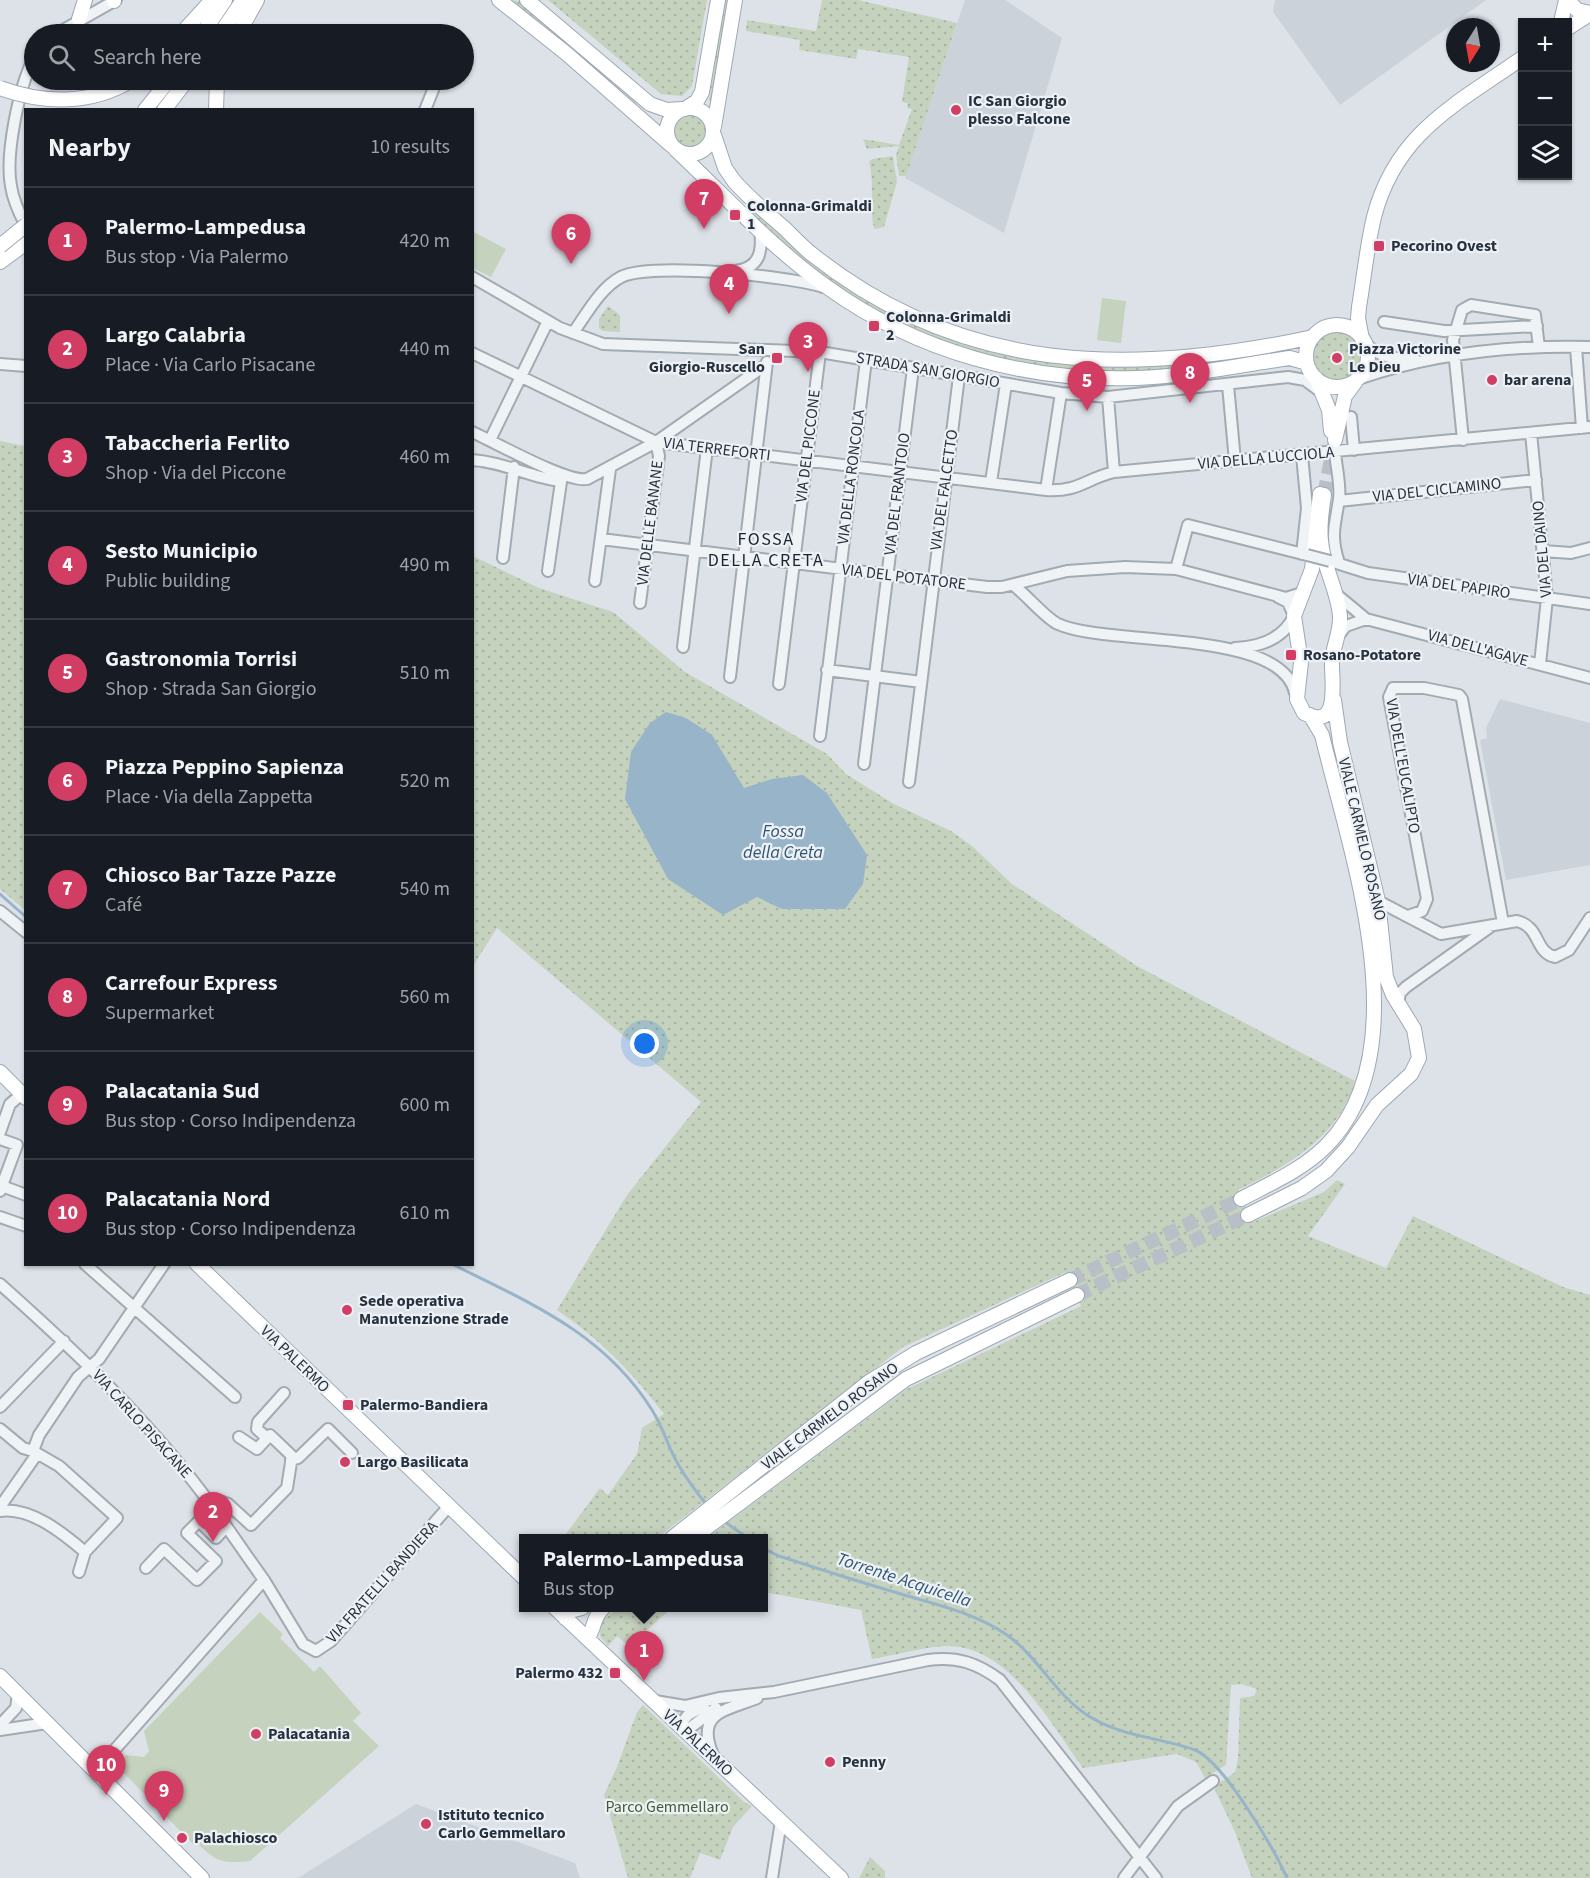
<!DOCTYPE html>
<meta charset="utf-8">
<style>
body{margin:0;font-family:"Source Sans 3",sans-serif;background:#20242c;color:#f1f3f6}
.controls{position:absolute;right:18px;top:18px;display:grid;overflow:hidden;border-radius:0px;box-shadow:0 2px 4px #0004}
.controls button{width:54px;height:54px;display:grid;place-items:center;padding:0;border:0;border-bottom:2px solid #363941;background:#171b24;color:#f1f3f6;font:30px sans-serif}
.compass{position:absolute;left:1446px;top:18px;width:54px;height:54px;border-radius:50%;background:#171b24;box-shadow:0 2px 4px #0004;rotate:191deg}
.you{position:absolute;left:645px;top:1044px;width:21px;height:21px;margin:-15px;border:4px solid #fff;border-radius:50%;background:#1a73e8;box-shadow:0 0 0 9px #1a73e833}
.badge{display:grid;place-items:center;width:39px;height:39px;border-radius:50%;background:#d23d63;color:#fff;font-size:20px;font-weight:700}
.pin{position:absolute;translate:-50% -50px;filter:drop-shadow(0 2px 3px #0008)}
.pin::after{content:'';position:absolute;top:32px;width:21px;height:18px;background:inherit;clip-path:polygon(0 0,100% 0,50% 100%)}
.popup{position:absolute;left:519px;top:1534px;width:249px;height:78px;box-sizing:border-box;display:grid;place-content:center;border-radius:0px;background:#171b24;filter:drop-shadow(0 2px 4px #0005);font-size:20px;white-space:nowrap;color:#9ea1a6}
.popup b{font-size:22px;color:#f1f3f6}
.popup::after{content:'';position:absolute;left:50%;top:100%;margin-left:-12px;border:12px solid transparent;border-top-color:#171b24}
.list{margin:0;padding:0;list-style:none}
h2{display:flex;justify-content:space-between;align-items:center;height:78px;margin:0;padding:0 24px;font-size:26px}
h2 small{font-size:20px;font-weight:400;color:#9ea1a6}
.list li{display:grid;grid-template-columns:39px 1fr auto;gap:18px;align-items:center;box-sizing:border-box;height:108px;padding:0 24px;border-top:2px solid #363941}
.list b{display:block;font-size:22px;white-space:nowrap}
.list p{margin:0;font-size:20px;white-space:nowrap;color:#9ea1a6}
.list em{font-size:20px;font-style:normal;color:#9ea1a6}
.icon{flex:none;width:33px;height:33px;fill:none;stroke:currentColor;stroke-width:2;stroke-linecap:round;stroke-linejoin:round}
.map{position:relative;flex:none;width:1590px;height:1878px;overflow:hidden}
.search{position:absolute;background:#171b24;box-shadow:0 2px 4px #0004;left:24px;top:24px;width:450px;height:66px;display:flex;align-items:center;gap:15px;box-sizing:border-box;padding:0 21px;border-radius:33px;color:#9ea1a6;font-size:22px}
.panel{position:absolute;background:#171b24;box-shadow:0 2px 4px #0004;left:24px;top:108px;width:450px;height:1158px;border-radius:0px}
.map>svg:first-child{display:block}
.built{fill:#cbd2da}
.green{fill:url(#green-dots)}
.pitch{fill:#c5d2be}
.water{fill:#97b4c9}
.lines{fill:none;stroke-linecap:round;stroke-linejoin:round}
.stream{stroke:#97b4c9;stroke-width:3}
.major-tunnel{stroke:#b8bfc6;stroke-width:14;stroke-dasharray:14 7;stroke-linecap:butt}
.minor-casing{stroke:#a2aab2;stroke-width:14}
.major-casing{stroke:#9ca8b4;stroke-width:16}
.minor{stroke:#f0f3f6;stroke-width:10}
.major{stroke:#fff;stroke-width:14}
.minor-bridge-casing{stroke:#a2aab2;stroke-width:14;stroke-linecap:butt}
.major-bridge-casing{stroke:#9ca8b4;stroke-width:16;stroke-linecap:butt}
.minor-bridge{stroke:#f0f3f6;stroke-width:10}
.major-bridge{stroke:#fff;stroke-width:14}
.poi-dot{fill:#d23d63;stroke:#edf1f5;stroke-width:2}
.labels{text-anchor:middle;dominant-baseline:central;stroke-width:4.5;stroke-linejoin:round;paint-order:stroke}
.poi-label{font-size:16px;font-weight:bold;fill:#26323f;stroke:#edf1f5;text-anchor:start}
.street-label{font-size:16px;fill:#26323f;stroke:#edf1f5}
.park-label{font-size:16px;fill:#3f5b33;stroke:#edf1f5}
.neighbourhood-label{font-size:18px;letter-spacing:1.5px;fill:#19232f;stroke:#edf1f5}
.water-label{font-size:18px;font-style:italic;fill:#2f5574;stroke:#edf1f5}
</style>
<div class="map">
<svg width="1590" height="1878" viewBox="0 0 1590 1878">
<defs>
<pattern id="green-dots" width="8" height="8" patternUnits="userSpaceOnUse" patternTransform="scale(1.5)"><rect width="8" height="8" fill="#c5d2be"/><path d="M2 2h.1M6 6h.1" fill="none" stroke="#a9b5a4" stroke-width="1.8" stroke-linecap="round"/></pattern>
</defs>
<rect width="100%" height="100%" fill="#dde2e8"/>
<path class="built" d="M 965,0 L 1005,0 L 1062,38 L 1004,233 L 905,178 Z
M 1275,0 L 1486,0 L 1340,105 L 1273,12 Z
M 1500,699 L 1590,723 L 1590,865 L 1506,880 L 1480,740 L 1487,738 L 1486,728 Z
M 416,1804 L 575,1863 L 580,1878 L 298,1878 Z"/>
<path class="green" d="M 508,0 L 519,1 L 637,101 L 636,104 Z
M 548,0 L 707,0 L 692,86 L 682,96 L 661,94 Z
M 724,0 L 730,0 L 713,100 L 709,101 Z
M 822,0 L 858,0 L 957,23 L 906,176 L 899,176 L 896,155 L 899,146 L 867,149 L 863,139 L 899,145 L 912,109 L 907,108 L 908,103 L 902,102 L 909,57 L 858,49 L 856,59 L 799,50 L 800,40 L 746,31 L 747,20 L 816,31 Z
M675 131a16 16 0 1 1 32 0a16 16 0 1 1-32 0Z
M 893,156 L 897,182 L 884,227 L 875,229 C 869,223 875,178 869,162 L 872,159 Z
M 747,204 C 777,230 805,258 838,280 C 919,335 1018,368 1117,367 C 1173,366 1229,356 1284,349 L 1287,352 C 1273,360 1219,363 1198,366 C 1072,384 941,359 835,285 C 802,263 774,236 745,209 Z
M 608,306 L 620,315 L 620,332 L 603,331 L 599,328 L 599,319 Z
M1312 356a25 25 0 1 1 50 0a25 25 0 1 1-50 0Z
M 0,441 L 25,446 L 25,910 L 0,889 Z
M 473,556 L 539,588 L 613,612 L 685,672 L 827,754 L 846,774 L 894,804 L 951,831 L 972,846 L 1012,884 L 1137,966 L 1355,1081 C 1340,1137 1285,1167 1238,1190 L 1253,1222 L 1324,1192 L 1337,1180 L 1345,1184 L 1308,1236 L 1386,1268 L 1413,1216 L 1563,1287 L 1590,1295 L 1590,1878 L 1252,1878 L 1235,1832 L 1215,1790 L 1218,1784 L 1235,1772 L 1238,1759 L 1240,1698 L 1254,1696 L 1257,1689 L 1241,1684 L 1231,1685 L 1226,1765 L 1205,1778 L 1196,1762 L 1177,1754 L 1083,1768 C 1050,1723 1008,1643 944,1646 C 920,1648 895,1655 872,1659 L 861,1610 L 764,1592 L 764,1538 L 707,1538 L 907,1389 L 1081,1306 L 1066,1272 L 903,1347 L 657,1538 L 563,1538 L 600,1488 L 608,1495 L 637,1454 L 642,1428 L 664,1414 C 630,1370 603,1342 557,1310 L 627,1195 L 701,1102 L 497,928 L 473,966 Z
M 617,1608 L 672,1608 L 629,1646 L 617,1636 L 608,1646 L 600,1636 L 600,1623 Z
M 643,1705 L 744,1802 L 752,1806 L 733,1827 L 720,1860 L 700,1853 L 690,1878 L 628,1878 L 604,1795 L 617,1767 L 637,1712 Z
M 870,1857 L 885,1871 L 885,1878 L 859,1878 Z"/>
<path class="pitch" d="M 472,231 L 506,249 L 491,277 L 473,268 Z
M 1102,298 L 1126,301 L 1121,343 L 1097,340 Z
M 260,1612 L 283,1634 L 280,1638 L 314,1672 L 320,1666 L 361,1713 L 353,1721 L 379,1746 L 250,1861 C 220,1864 216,1861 196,1842 L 193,1844 L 114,1763 L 127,1755 L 144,1757 L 149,1751 L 144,1731 Z"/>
<path class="water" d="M 666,712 L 686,718 L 712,735 L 744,788 L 772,779 L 803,775 L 827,793 L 867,855 L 863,884 L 845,909 L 782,909 L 757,897 L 723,915 L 668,879 L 625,799 L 631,752 L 650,723 Z"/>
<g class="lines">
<path class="stream" d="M 0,894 L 26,917
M 452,1264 C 530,1303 604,1333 652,1410 C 663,1427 668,1447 678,1464 C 686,1478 697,1493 707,1505
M 722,1520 L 748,1538
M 764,1549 L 779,1556 C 819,1569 860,1582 901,1594 C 937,1605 975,1613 1007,1635 C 1038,1657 1055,1694 1087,1715 C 1121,1737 1159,1737 1195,1750 C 1223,1761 1274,1849 1287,1878"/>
<path class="major-tunnel" d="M 1324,495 L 1334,444
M 1070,1280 L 1241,1199
M 1077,1295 L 1248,1215"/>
<defs>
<path id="minor" d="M 56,34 L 116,0
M 425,110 L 433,90
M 26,226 C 19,213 13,200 11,186 C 5,155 19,86 34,58
M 735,271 C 759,268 763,253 760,230
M 472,277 L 560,328 L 603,344 L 820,352 L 1061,393 L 1108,397 L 1288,377 L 1305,380 L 1321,392
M 1384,322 L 1444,331 L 1537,326
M 573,333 C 586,315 600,288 621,277 C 651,262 789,276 823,287
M 1365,343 C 1379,358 1396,359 1415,359
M 1576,347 L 1582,428
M 472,353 L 656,442 L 1046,490 C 1079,492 1085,479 1114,472 L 1590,427
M 0,364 L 26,366
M 1358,379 C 1431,354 1513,345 1590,347
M 1228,385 L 1235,461
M 1108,397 L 1114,472
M 1351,417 L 1354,450
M 472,432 C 495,442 567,483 587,479 L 656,442 L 767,364
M 1531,433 L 1547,598 L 1540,664
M 490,440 L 548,321
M 1463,440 L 1453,340 L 1462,310 L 1471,305 L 1535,315 L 1539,347
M 1335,452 C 1336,466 1341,485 1339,499 C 1335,526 1330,535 1339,563
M 1302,455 L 1307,508 L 1302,554
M 472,460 C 505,462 530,478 561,481
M 991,482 L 1006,384
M 1046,490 L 1061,393
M 1339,501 L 1536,480
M 601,539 L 987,587 L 1002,587 L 1067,571 L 1125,567 L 1176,569 L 1286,598 L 1302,593
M 1543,551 L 1571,553 L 1590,548
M 503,558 L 514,467
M 1330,561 L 1368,573 L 1590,604
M 1176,569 L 1188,525 L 1307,555
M 548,571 L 562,475
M 595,581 L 610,469
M 1013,585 C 1027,595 1045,618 1058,624 C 1108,647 1282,628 1295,693
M 1336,594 L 1366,619 L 1590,678
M 640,603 L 659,456 L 656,442
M 1338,636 L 1346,626 L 1366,619
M 683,647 L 707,448
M 1235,648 C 1259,647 1283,639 1294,616 L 1288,602 L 1278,597
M 827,670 L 921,682
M 730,677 L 767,362
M 779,684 L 820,352
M 820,736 L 866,360
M 864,764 L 913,368
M 909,782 L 959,376
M 1378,901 L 1441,934 L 1517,921 C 1541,927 1534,952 1555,957 L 1569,950 L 1590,918
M 0,911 L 26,932
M 1408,916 L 1422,911 L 1427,899 L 1389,697 L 1393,688 L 1424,688 L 1459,695 L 1462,699 L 1503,923
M 1398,1004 L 1400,993 L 1406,987 L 1490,927
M 0,1132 L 10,1104 L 22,1094
M 0,1139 L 17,1145 L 0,1191
M 2,1186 L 26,1195
M 0,1217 L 26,1226
M 85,1264 L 235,1397
M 0,1284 C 73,1349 144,1416 203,1494 C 224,1522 243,1551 264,1580 L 96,1771
M 0,1407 L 64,1341
M 0,1429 L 23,1448 L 33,1451 L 39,1435 L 78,1377 L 99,1359 L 164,1264
M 267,1438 L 257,1429 L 258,1422 L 284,1393
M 33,1451 L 59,1466 L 117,1518 L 85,1552 L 79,1572
M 291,1460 L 298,1458 L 328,1429 L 352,1453
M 0,1507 L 37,1454
M 214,1509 L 222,1502 L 228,1504 L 251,1525 L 287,1488 L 292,1456 L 270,1435 L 257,1449 L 239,1437
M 0,1511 C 31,1507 63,1533 85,1552
M 146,1568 L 164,1549 L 197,1580 L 216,1561 L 187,1533 L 199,1521 L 216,1538 L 226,1527
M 264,1580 L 303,1644 L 316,1651 L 331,1641 L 449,1506
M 655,1701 L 685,1706 L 719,1698 L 774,1692 L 928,1660 C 957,1656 977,1663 1000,1680 L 1156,1878
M 0,1725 L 16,1708 L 18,1694
M 680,1725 L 688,1715 L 704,1706
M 0,1730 L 47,1723
M 686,1731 L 716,1708
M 713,1755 C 695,1712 725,1711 757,1698
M 772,1878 L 781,1821
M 1124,1878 L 1178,1806 L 1213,1781"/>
<path id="major" d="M 114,0 L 114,1
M 499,0 L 567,54 L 672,146
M 527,0 L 650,104 L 667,110 L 682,109
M 1568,0 L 1577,10 L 1590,13
M 79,19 L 85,0
M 1561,22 L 1566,0
M 1568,28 L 1590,14
M 181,34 L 212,0
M 202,34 L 225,0
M 220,34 L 243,0
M 238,34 L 257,0
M667 131a23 23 0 1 1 46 0a23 23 0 1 1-46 0Z
M 685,109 L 697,101 L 702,92 L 718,0
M 145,110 L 169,80
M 164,110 L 187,80
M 216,110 L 217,80
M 714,127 L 735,0
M 714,135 L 725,168 L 734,181 C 749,198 766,212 783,227 C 793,236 802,247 813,255 C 964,375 1133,376 1313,337
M 676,150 C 725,196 772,248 827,287 C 917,352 1027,382 1137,378 C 1188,376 1240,365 1290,358 L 1307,363
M 0,262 L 26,243
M1306 356a31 31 0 1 1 62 0a31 31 0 1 1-62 0Z
M 1362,339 L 1358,318 L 1359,307 C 1364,277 1367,246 1374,217 C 1396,132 1457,104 1522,58
M 1316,378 L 1329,410 L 1331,431
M 1335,440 L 1345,396 L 1356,381
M 1320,494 L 1312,569 L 1294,616 L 1301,662 L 1297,699 L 1304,713 C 1342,733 1331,678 1332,661 C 1333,646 1341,631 1340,616 C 1338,590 1323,567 1321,541 C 1319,525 1322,510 1324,495
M 0,1072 L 26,1098
M 1241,1199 C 1271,1183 1302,1170 1326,1146 C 1422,1050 1349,849 1322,735 L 1310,715
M 1248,1215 L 1302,1188 L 1326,1171 L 1348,1147 L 1377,1105 L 1411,1074 L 1419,1058 L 1414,1029 L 1393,995 L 1386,977 L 1378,901 L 1340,742 L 1334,700
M 197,1264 L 524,1578
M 672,1538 L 869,1382 L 916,1353 L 1070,1280
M 693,1538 L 906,1379 L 1077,1295
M 555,1608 L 841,1878
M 565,1618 L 570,1611 L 582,1608
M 587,1638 C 595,1630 592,1618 603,1608
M 0,1676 L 202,1878"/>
</defs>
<use href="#minor" class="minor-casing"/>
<use href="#major" class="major-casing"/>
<use href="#minor" class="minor"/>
<use href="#major" class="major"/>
<defs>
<path id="minor-bridge" d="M 1307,555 L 1330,561"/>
<path id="major-bridge" d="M 0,88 C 44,104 91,105 132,80
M 0,246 L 26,225"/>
</defs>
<use href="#minor-bridge" class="minor-bridge-casing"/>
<use href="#major-bridge" class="major-bridge-casing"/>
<use href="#minor-bridge" class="minor-bridge"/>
<use href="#major-bridge" class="major-bridge"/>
</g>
<g class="poi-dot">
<circle cx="956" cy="110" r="6"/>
<rect x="729" y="209" width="12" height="12" rx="3"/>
<rect x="1373" y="240" width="12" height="12" rx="3"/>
<rect x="868" y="320" width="12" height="12" rx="3"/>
<rect x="771" y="352" width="12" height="12" rx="3"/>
<circle cx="1337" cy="358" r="6"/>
<circle cx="1492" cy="380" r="6"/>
<rect x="1285" y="649" width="12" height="12" rx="3"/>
<circle cx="347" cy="1310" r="6"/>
<rect x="342" y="1399" width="12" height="12" rx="3"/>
<circle cx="345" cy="1462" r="6"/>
<rect x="609" y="1667" width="12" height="12" rx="3"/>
<circle cx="256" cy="1734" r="6"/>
<circle cx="830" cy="1762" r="6"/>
<circle cx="426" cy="1824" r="6"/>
<circle cx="182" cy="1838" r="6"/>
</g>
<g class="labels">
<g class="poi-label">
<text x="968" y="101">IC San Giorgio<tspan x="968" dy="18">plesso Falcone</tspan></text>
<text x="747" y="206">Colonna-Grimaldi<tspan x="747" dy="18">1</tspan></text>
<text x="1391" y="246">Pecorino Ovest</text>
<text x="886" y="317">Colonna-Grimaldi<tspan x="886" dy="18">2</tspan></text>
<text x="765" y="349" text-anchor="end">San<tspan x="765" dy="18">Giorgio-Ruscello</tspan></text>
<text x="1349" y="349">Piazza Victorine<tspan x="1349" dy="18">Le Dieu</tspan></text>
<text x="1504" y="380">bar arena</text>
<text x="1303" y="655">Rosano-Potatore</text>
<text x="359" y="1301">Sede operativa<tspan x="359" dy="18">Manutenzione Strade</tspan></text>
<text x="360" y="1405">Palermo-Bandiera</text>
<text x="357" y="1462">Largo Basilicata</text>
<text x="603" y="1673" text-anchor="end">Palermo 432</text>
<text x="268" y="1734">Palacatania</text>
<text x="842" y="1762">Penny</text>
<text x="438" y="1815">Istituto tecnico<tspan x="438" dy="18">Carlo Gemmellaro</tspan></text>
<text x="194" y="1838">Palachiosco</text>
</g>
<g class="street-label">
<text transform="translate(928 370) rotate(10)">STRADA SAN GIORGIO</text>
<text transform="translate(808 446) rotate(-83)">VIA DEL PICCONE</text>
<text transform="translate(717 449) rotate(7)">VIA TERREFORTI</text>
<text transform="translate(1266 458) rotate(-5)">VIA DELLA LUCCIOLA</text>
<text transform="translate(851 477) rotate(-83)">VIA DELLA RONCOLA</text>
<text transform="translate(944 490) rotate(-82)">VIA DEL FALCETTO</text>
<text transform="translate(1437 490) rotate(-6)">VIA DEL CICLAMINO</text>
<text transform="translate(897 494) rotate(-83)">VIA DEL FRANTOIO</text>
<text transform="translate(650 523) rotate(-83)">VIA DELLE BANANE</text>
<text transform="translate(1542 549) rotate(-95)">VIA DEL DAINO</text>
<text transform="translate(904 577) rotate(7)">VIA DEL POTATORE</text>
<text transform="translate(1459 586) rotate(8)">VIA DEL PAPIRO</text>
<text transform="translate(1478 648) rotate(15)">VIA DELL'AGAVE</text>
<text transform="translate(1403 766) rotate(80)">VIA DELL'EUCALIPTO</text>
<text transform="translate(1362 839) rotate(77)">VIALE CARMELO ROSANO</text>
<text transform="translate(295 1359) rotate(44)">VIA PALERMO</text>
<text transform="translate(830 1416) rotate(-37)">VIALE CARMELO ROSANO</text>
<text transform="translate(142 1424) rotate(48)">VIA CARLO PISACANE</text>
<text transform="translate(382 1582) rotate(-48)">VIA FRATELLI BANDIERA</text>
<text transform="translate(698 1743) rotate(43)">VIA PALERMO</text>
</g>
<g class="park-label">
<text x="667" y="1807">Parco Gemmellaro</text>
</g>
<g class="neighbourhood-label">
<text x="766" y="539">FOSSA<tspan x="766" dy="21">DELLA CRETA</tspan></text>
</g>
<g class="water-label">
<text x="783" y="831">Fossa<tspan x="783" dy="21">della Creta</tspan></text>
<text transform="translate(904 1580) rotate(18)">Torrente Acquicella</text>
</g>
</g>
</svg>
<div class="controls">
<button>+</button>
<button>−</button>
<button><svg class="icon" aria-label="layers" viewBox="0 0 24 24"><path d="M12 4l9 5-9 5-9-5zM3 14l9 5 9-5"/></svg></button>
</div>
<svg class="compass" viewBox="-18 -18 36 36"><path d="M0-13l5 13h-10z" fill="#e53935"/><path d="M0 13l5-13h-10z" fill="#9ea1a6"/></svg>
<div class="you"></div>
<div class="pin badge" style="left:644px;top:1681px">1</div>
<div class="popup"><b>Palermo-Lampedusa</b>Bus stop</div>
<div class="pin badge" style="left:213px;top:1542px">2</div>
<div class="pin badge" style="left:808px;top:372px">3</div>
<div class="pin badge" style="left:729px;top:314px">4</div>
<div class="pin badge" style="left:1087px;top:411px">5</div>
<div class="pin badge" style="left:571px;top:264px">6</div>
<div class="pin badge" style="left:704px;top:229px">7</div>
<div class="pin badge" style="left:1190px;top:403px">8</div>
<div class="pin badge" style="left:164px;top:1821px">9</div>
<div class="pin badge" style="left:106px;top:1795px">10</div>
<div class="search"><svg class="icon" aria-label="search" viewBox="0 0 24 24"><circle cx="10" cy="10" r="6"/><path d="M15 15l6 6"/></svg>Search here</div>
<section class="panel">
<h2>Nearby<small>10 results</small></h2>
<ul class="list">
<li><span class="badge">1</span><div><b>Palermo-Lampedusa</b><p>Bus stop · Via Palermo</p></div><em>420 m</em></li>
<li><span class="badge">2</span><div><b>Largo Calabria</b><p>Place · Via Carlo Pisacane</p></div><em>440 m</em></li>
<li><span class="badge">3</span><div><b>Tabaccheria Ferlito</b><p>Shop · Via del Piccone</p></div><em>460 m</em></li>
<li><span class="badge">4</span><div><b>Sesto Municipio</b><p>Public building</p></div><em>490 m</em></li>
<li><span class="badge">5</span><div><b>Gastronomia Torrisi</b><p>Shop · Strada San Giorgio</p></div><em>510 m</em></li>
<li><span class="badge">6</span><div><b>Piazza Peppino Sapienza</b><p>Place · Via della Zappetta</p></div><em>520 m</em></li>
<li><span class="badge">7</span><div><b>Chiosco Bar Tazze Pazze</b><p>Café</p></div><em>540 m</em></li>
<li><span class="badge">8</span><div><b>Carrefour Express</b><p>Supermarket</p></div><em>560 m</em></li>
<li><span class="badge">9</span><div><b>Palacatania Sud</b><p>Bus stop · Corso Indipendenza</p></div><em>600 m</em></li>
<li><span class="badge">10</span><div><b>Palacatania Nord</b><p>Bus stop · Corso Indipendenza</p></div><em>610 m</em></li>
</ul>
</section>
</div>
